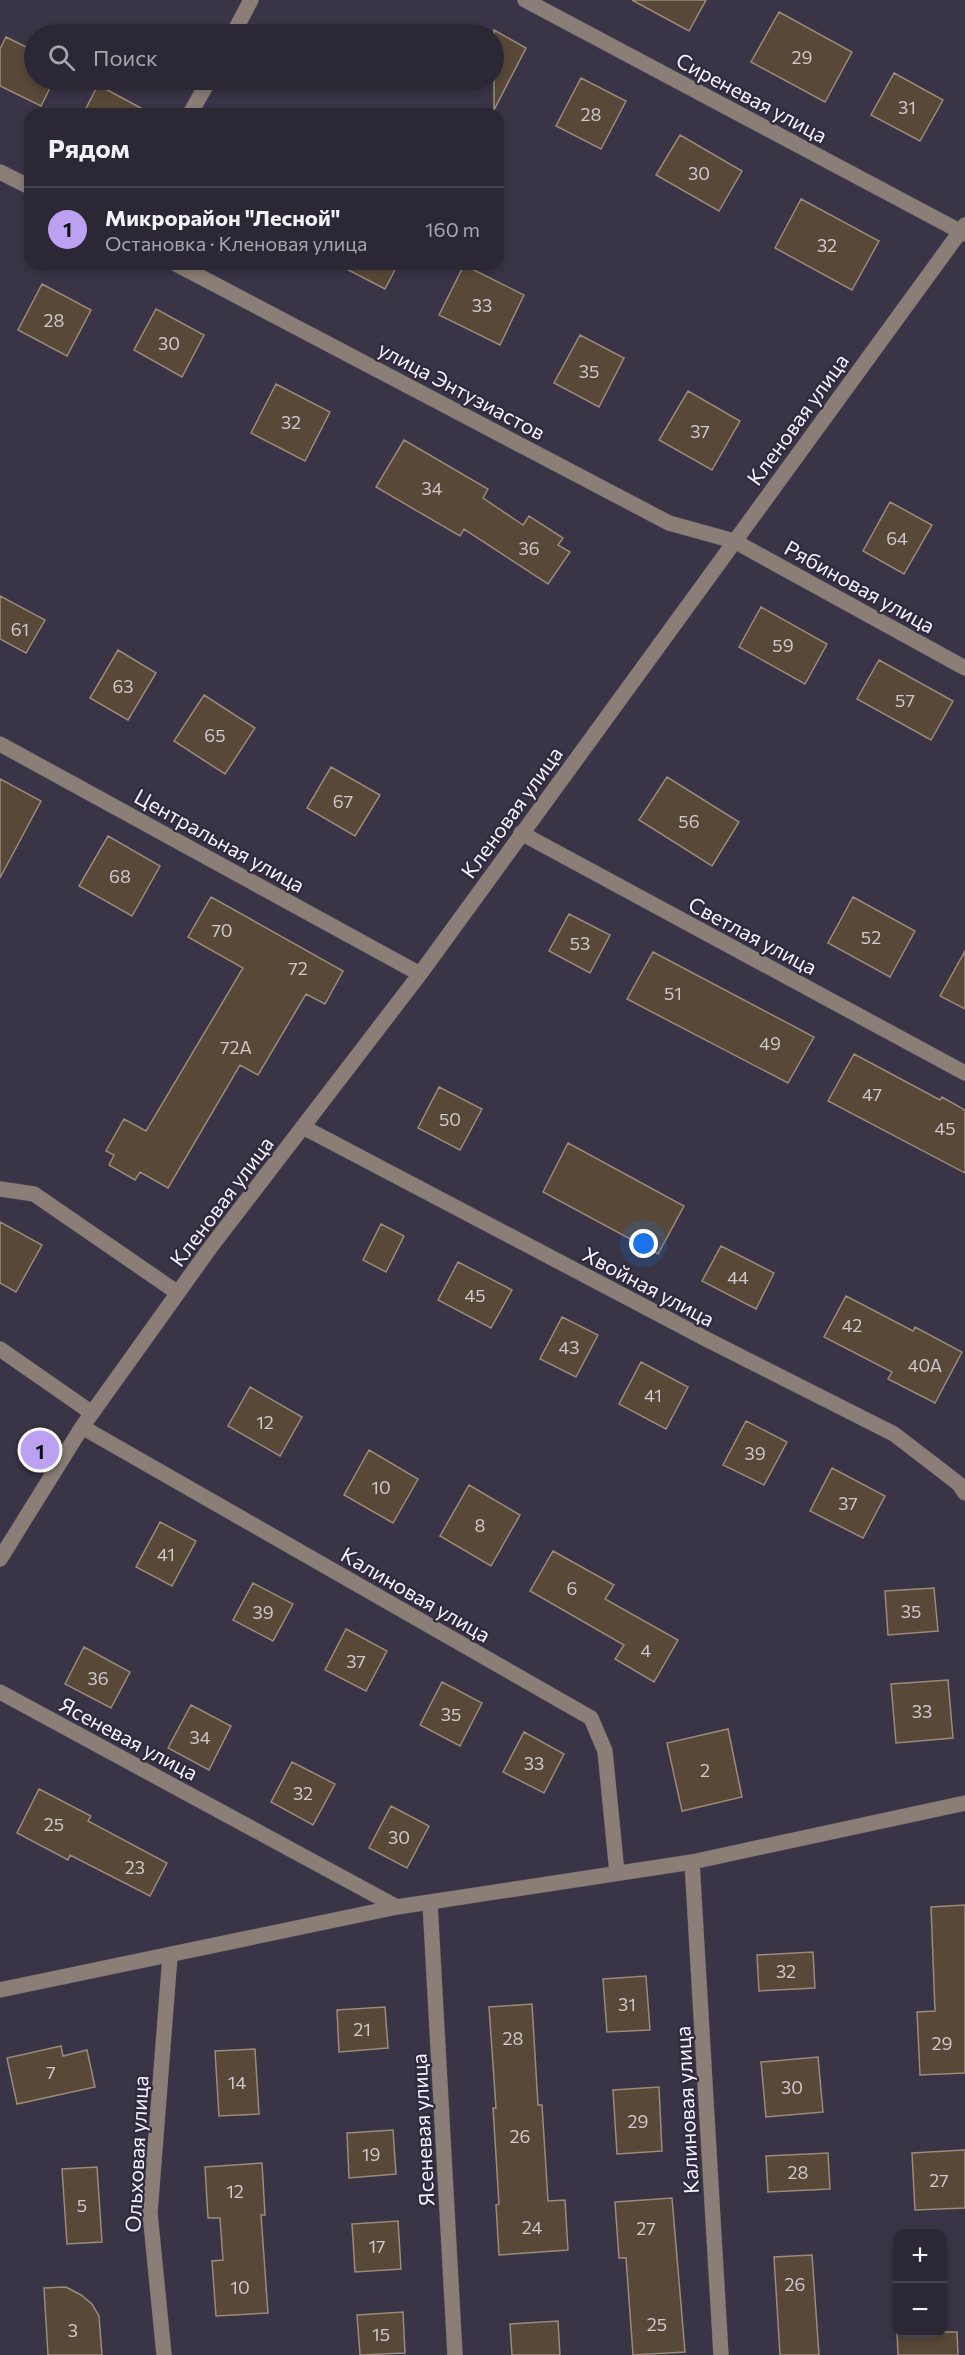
<!DOCTYPE html>
<html lang="ru">
<meta charset="utf-8">
<style>
body{margin:0;font-family:Commissioner,sans-serif;background:#373340;color:#f1f3f6}
.controls{position:absolute;right:18px;bottom:18px;display:grid;overflow:hidden;border-radius:12px;box-shadow:0 3px 9px #0003}
.controls button{width:54px;height:54px;display:grid;place-items:center;padding:0;border:0;border-bottom:2px solid #47444f;background:#2b2734;color:#f1f3f6;font:30px sans-serif}
.you{position:absolute;left:644px;top:1244px;width:21px;height:21px;margin:-15px;border:4px solid #fff;border-radius:50%;background:#1a73e8;box-shadow:0 0 0 9px #1a73e833}
.badge{display:grid;place-items:center;width:39px;height:39px;border-radius:50%;background:#bca0f2;color:#111;font-size:20px;font-weight:700}
.pin{position:absolute;translate:-50% -50%;border:3px solid #fff;box-shadow:0 2px 6px #0006}
.list{margin:0;padding:0;list-style:none}
h2{display:flex;justify-content:space-between;align-items:center;height:78px;margin:0;padding:0 24px;font-size:26px}
h2 small{font-size:20px;font-weight:400;color:#a6a5ac}
.list li{display:grid;grid-template-columns:39px 1fr auto;gap:18px;align-items:center;box-sizing:border-box;height:84px;padding:0 24px;border-top:2px solid #47444f}
.list b{display:block;font-size:22px;white-space:nowrap}
.list p{margin:0;font-size:20px;white-space:nowrap;color:#a6a5ac}
.list em{font-size:20px;font-style:normal;color:#a6a5ac}
.icon{flex:none;width:33px;height:33px;fill:none;stroke:currentColor;stroke-width:2;stroke-linecap:round;stroke-linejoin:round}
.map{position:relative;flex:none;width:965px;height:2355px;overflow:hidden}
.search{position:absolute;background:#2b2734;box-shadow:0 3px 9px #0003;left:24px;top:24px;width:480px;height:66px;display:flex;align-items:center;gap:15px;box-sizing:border-box;padding:0 21px;border-radius:33px;color:#a6a5ac;font-size:22px}
.panel{position:absolute;background:#2b2734;box-shadow:0 3px 9px #0003;left:24px;top:108px;width:480px;height:162px;border-radius:18px}
.map>svg:first-child{display:block}
.building{fill:#584838;stroke:#9c8a79;stroke-width:1.5}
.lines{fill:none;stroke-linecap:round;stroke-linejoin:round}
.minor-casing{stroke:#575263;stroke-width:16}
.minor{stroke:#8a7e76;stroke-width:15}
.labels{text-anchor:middle;dominant-baseline:central;stroke-width:4.5;stroke-linejoin:round;paint-order:stroke}
.number-label{font-size:18px;fill:#cec8cc}
.street-label{font-size:21px;fill:#f5f2fe;stroke:#2f2a3c}
</style>
<div class="map">
<svg width="965" height="2355" viewBox="0 0 965 2355">
<rect width="100%" height="100%" fill="#393446"/>
<path class="building" d="M 632,0 L 706,0 L 689,31 Z
M 779,12 L 852,52 L 825,102 L 751,62 Z
M 494,30 L 526,48 L 494,110 Z
M 6,37 L 34,51 L 34,80 L 54,80 L 41,106 L 0,86 L 0,49 Z
M 894,73 L 943,100 L 920,141 L 871,115 Z
M 581,78 L 626,101 L 601,149 L 556,126 Z
M 98,85 L 152,114 L 83,114 Z
M 680,135 L 742,171 L 719,211 L 656,175 Z
M 801,199 L 879,241 L 852,290 L 775,248 Z
M 337,264 L 398,264 L 385,289 Z
M 464,265 L 524,295 L 500,345 L 439,315 Z
M 42,284 L 91,310 L 67,356 L 18,330 Z
M 156,309 L 204,335 L 182,377 L 134,350 Z
M 580,335 L 624,358 L 599,407 L 554,383 Z
M 276,384 L 330,412 L 305,461 L 251,433 Z
M 688,391 L 740,421 L 712,470 L 659,440 Z
M 404,440 L 488,489 L 483,498 L 523,525 L 529,516 L 563,538 L 558,545 L 570,552 L 548,584 L 464,529 L 460,536 L 376,487 Z
M 890,502 L 932,525 L 904,574 L 863,551 Z
M 0,596 L 45,620 L 26,653 L 0,639 Z
M 761,607 L 827,644 L 805,684 L 739,647 Z
M 118,650 L 156,673 L 128,720 L 90,698 Z
M 879,660 L 953,701 L 931,740 L 857,699 Z
M 204,695 L 255,728 L 225,774 L 174,741 Z
M 331,767 L 380,795 L 355,836 L 307,808 Z
M 667,777 L 739,822 L 712,866 L 639,820 Z
M 0,779 L 41,801 L 0,878 Z
M 108,836 L 160,866 L 132,916 L 79,886 Z
M 211,897 L 343,971 L 325,1004 L 306,994 L 258,1075 L 240,1065 L 168,1188 L 140,1172 L 135,1180 L 109,1165 L 114,1155 L 106,1151 L 124,1119 L 146,1131 L 243,968 L 188,937 Z
M 853,897 L 915,931 L 890,977 L 828,943 Z
M 569,914 L 610,935 L 590,973 L 549,951 Z
M 965,951 L 965,1009 L 940,996 Z
M 653,952 L 814,1037 L 788,1083 L 627,999 Z
M 854,1054 L 940,1100 L 942,1097 L 965,1110 L 965,1173 L 828,1101 Z
M 439,1087 L 482,1109 L 460,1150 L 418,1128 Z
M 568,1143 L 684,1206 L 658,1254 L 543,1192 Z
M 0,1222 L 42,1245 L 16,1292 L 0,1283 Z
M 381,1224 L 404,1236 L 386,1272 L 363,1260 Z
M 721,1246 L 774,1273 L 756,1309 L 702,1281 Z
M 458,1262 L 512,1290 L 491,1328 L 438,1300 Z
M 846,1296 L 913,1331 L 915,1327 L 962,1352 L 935,1403 L 888,1379 L 892,1372 L 824,1337 Z
M 562,1317 L 598,1335 L 576,1377 L 540,1359 Z
M 641,1362 L 688,1387 L 666,1429 L 619,1404 Z
M 250,1387 L 302,1417 L 280,1456 L 228,1426 Z
M 746,1421 L 787,1442 L 764,1485 L 723,1465 Z
M 369,1450 L 418,1479 L 393,1523 L 344,1495 Z
M 832,1468 L 885,1496 L 863,1538 L 810,1511 Z
M 469,1485 L 520,1515 L 491,1566 L 440,1536 Z
M 160,1522 L 196,1541 L 172,1586 L 136,1567 Z
M 553,1551 L 614,1585 L 605,1599 L 678,1640 L 654,1682 L 615,1659 L 624,1645 L 530,1591 Z
M 253,1583 L 293,1604 L 273,1641 L 233,1620 Z
M 934,1588 L 938,1631 L 888,1635 L 885,1591 Z
M 346,1629 L 387,1651 L 366,1691 L 325,1670 Z
M 84,1647 L 130,1672 L 111,1708 L 65,1684 Z
M 948,1680 L 953,1738 L 896,1743 L 891,1684 Z
M 442,1682 L 482,1703 L 460,1746 L 420,1725 Z
M 191,1705 L 231,1726 L 209,1770 L 168,1748 Z
M 728,1729 L 742,1797 L 682,1811 L 667,1743 Z
M 524,1732 L 564,1754 L 544,1793 L 503,1772 Z
M 292,1762 L 335,1784 L 313,1825 L 271,1802 Z
M 39,1789 L 91,1816 L 88,1821 L 167,1863 L 150,1896 L 70,1855 L 68,1860 L 17,1833 Z
M 391,1806 L 429,1826 L 407,1868 L 369,1848 Z
M 965,1905 L 965,2073 L 920,2075 L 917,2012 L 935,2011 L 931,1907 Z
M 813,1952 L 815,1988 L 759,1991 L 757,1955 Z
M 646,1976 L 650,2030 L 607,2032 L 603,1979 Z
M 532,2004 L 538,2105 L 542,2105 L 548,2201 L 565,2200 L 568,2250 L 499,2255 L 496,2205 L 499,2204 L 493,2108 L 496,2108 L 489,2007 Z
M 385,2007 L 388,2048 L 339,2052 L 337,2010 Z
M 61,2046 L 63,2056 L 87,2050 L 95,2087 L 17,2104 L 7,2058 Z
M 255,2049 L 259,2114 L 219,2116 L 215,2051 Z
M 818,2057 L 823,2112 L 766,2117 L 761,2062 Z
M 659,2087 L 662,2151 L 617,2154 L 613,2090 Z
M 393,2130 L 396,2174 L 349,2178 L 347,2133 Z
M 965,2150 L 965,2208 L 915,2210 L 912,2153 Z
M 828,2153 L 830,2189 L 768,2192 L 766,2156 Z
M 262,2163 L 265,2215 L 261,2215 L 268,2313 L 216,2316 L 212,2261 L 223,2260 L 220,2218 L 208,2218 L 205,2167 Z
M 97,2167 L 102,2242 L 67,2244 L 62,2169 Z
M 672,2198 L 685,2352 L 633,2355 L 626,2258 L 619,2258 L 615,2202 Z
M 398,2221 L 401,2269 L 355,2272 L 352,2224 Z
M 812,2255 L 819,2355 L 780,2355 L 774,2257 Z
M 66,2287 L 81,2295 L 92,2304 L 99,2316 L 102,2355 L 48,2355 L 44,2288 Z
M 403,2312 L 405,2353 L 360,2355 L 357,2315 Z
M 558,2321 L 560,2355 L 512,2355 L 510,2324 Z
M 897,2332 L 957,2332 L 958,2355 L 898,2355 Z"/>
<g class="lines">
<defs>
<path id="minor" d="M 525,0 L 965,234
M 233,34 L 251,0
M 190,114 L 209,80
M 0,172 L 30,187
M 176,264 L 669,523 L 734,541 L 965,668
M 0,744 L 420,974
M 521,833 L 965,1073
M 303,1127 L 708,1340 L 894,1434 L 959,1484 L 965,1493
M 0,1189 L 34,1194 L 178,1293
M 0,1349 L 92,1413
M 82,1427 L 591,1718 L 605,1751 L 617,1873
M 0,1559 L 82,1427 L 210,1248 L 420,974 L 965,225
M 0,1692 L 397,1907
M 692,1862 L 721,2355
M 430,1903 L 455,2355
M 0,1990 L 397,1907 L 692,1862 L 965,1803
M 164,2355 L 150,2213 L 170,1956"/>
</defs>
<use href="#minor" class="minor-casing"/>
<use href="#minor" class="minor"/>
</g>
<g class="labels">
<g class="number-label">
<text x="802" y="57">29</text>
<text x="907" y="107">31</text>
<text x="591" y="114">28</text>
<text x="699" y="173">30</text>
<text x="827" y="245">32</text>
<text x="482" y="305">33</text>
<text x="54" y="320">28</text>
<text x="169" y="343">30</text>
<text x="589" y="371">35</text>
<text x="291" y="422">32</text>
<text x="700" y="431">37</text>
<text x="432" y="488">34</text>
<text x="897" y="538">64</text>
<text x="529" y="548">36</text>
<text x="20" y="629">61</text>
<text x="783" y="645">59</text>
<text x="123" y="686">63</text>
<text x="905" y="700">57</text>
<text x="215" y="735">65</text>
<text x="343" y="801">67</text>
<text x="689" y="821">56</text>
<text x="120" y="876">68</text>
<text x="222" y="930">70</text>
<text x="871" y="937">52</text>
<text x="580" y="943">53</text>
<text x="298" y="968">72</text>
<text x="673" y="993">51</text>
<text x="770" y="1043">49</text>
<text x="236" y="1047">72А</text>
<text x="872" y="1094">47</text>
<text x="450" y="1119">50</text>
<text x="945" y="1128">45</text>
<text x="738" y="1277">44</text>
<text x="475" y="1295">45</text>
<text x="852" y="1325">42</text>
<text x="569" y="1347">43</text>
<text x="925" y="1365">40А</text>
<text x="653" y="1395">41</text>
<text x="265" y="1422">12</text>
<text x="755" y="1453">39</text>
<text x="381" y="1487">10</text>
<text x="848" y="1503">37</text>
<text x="480" y="1525">8</text>
<text x="166" y="1554">41</text>
<text x="572" y="1588">6</text>
<text x="911" y="1611">35</text>
<text x="263" y="1612">39</text>
<text x="646" y="1650">4</text>
<text x="356" y="1661">37</text>
<text x="98" y="1678">36</text>
<text x="922" y="1711">33</text>
<text x="451" y="1714">35</text>
<text x="200" y="1737">34</text>
<text x="534" y="1763">33</text>
<text x="705" y="1770">2</text>
<text x="303" y="1793">32</text>
<text x="54" y="1824">25</text>
<text x="399" y="1837">30</text>
<text x="135" y="1867">23</text>
<text x="786" y="1971">32</text>
<text x="627" y="2004">31</text>
<text x="362" y="2029">21</text>
<text x="513" y="2038">28</text>
<text x="942" y="2043">29</text>
<text x="51" y="2072">7</text>
<text x="237" y="2082">14</text>
<text x="792" y="2087">30</text>
<text x="638" y="2121">29</text>
<text x="520" y="2136">26</text>
<text x="371" y="2154">19</text>
<text x="798" y="2172">28</text>
<text x="939" y="2180">27</text>
<text x="235" y="2191">12</text>
<text x="82" y="2205">5</text>
<text x="532" y="2227">24</text>
<text x="646" y="2228">27</text>
<text x="377" y="2246">17</text>
<text x="795" y="2284">26</text>
<text x="240" y="2287">10</text>
<text x="657" y="2324">25</text>
<text x="73" y="2330">3</text>
<text x="381" y="2334">15</text>
</g>
<g class="street-label">
<text transform="translate(752 97) rotate(28)">Сиреневая улица</text>
<text transform="translate(462 390) rotate(28)">улица Энтузиастов</text>
<text transform="translate(797 419) rotate(-54)">Кленовая улица</text>
<text transform="translate(860 586) rotate(29)">Рябиновая улица</text>
<text transform="translate(511 812) rotate(-54)">Кленовая улица</text>
<text transform="translate(220 840) rotate(29)">Центральная улица</text>
<text transform="translate(753 935) rotate(28)">Светлая улица</text>
<text transform="translate(221 1201) rotate(-53)">Кленовая улица</text>
<text transform="translate(649 1286) rotate(28)">Хвойная улица</text>
<text transform="translate(416 1594) rotate(30)">Калиновая улица</text>
<text transform="translate(129 1738) rotate(28)">Ясеневая улица</text>
<text transform="translate(686 2110) rotate(-93)">Калиновая улица</text>
<text transform="translate(422 2130) rotate(-93)">Ясеневая улица</text>
<text transform="translate(136 2154) rotate(-87)">Ольховая улица</text>
</g>
</g>
</svg>
<div class="controls">
<button>+</button>
<button>−</button>
</div>
<div class="you"></div>
<div class="pin badge" style="left:40px;top:1450px">1</div>
<div class="search"><svg class="icon" aria-label="search" viewBox="0 0 24 24"><circle cx="10" cy="10" r="6"/><path d="M15 15l6 6"/></svg>Поиск</div>
<section class="panel">
<h2>Рядом<small></small></h2>
<ul class="list">
<li><span class="badge">1</span><div><b>Микрорайон &quot;Лесной&quot;</b><p>Остановка · Кленовая улица</p></div><em>160 m</em></li>
</ul>
</section>
</div>
